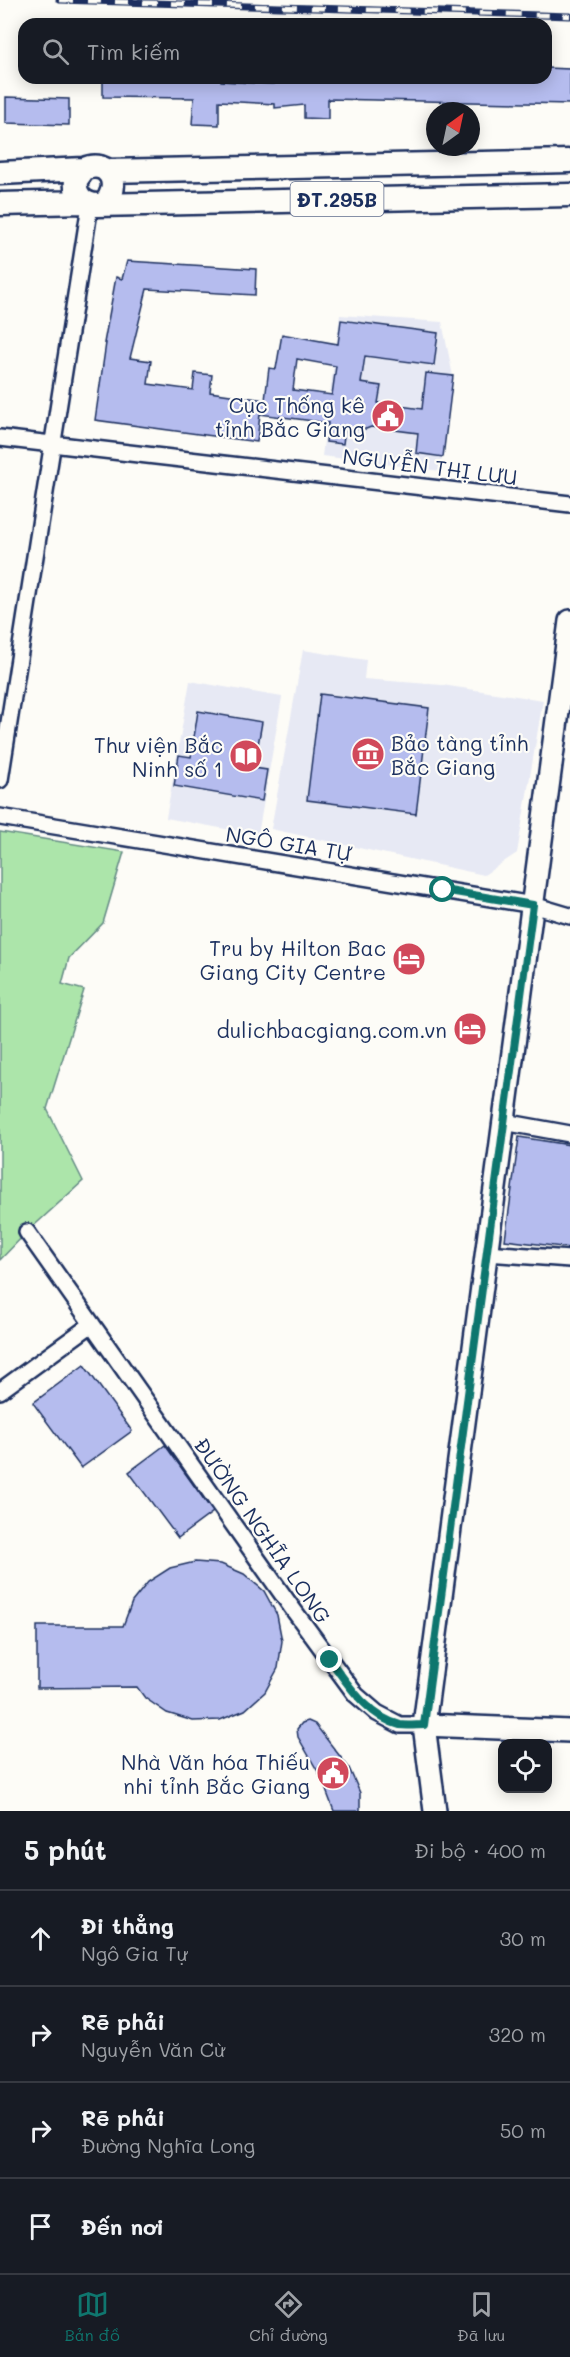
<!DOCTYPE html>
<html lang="vi">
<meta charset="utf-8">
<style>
body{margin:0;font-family:Mali,sans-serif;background:#242831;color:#f1f3f6}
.controls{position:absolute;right:18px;bottom:18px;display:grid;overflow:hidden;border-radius:12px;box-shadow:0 3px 15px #0003}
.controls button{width:54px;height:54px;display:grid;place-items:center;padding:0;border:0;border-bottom:2px solid #363941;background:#171b24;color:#f1f3f6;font:30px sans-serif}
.compass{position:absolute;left:426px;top:102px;width:54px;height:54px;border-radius:50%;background:#171b24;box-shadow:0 3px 15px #0003;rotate:33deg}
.stop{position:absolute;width:18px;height:18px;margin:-14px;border:4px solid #0f766e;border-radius:50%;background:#fff}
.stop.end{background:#0f766e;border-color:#fff;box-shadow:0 2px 6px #0008}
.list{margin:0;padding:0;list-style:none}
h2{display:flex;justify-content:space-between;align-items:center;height:78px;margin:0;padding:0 24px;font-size:26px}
h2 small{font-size:20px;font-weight:400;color:#9ea1a6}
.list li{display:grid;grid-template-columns:39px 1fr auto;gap:18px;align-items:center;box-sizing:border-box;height:96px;padding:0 24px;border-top:2px solid #363941}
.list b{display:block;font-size:22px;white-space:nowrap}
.list p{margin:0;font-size:20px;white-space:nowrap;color:#9ea1a6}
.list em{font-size:20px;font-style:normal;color:#9ea1a6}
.icon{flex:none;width:33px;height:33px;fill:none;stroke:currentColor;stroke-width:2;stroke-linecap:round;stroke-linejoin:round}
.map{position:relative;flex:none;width:570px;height:1811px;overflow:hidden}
.search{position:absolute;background:#171b24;box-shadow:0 3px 15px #0003;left:18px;right:18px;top:18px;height:66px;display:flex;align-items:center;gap:15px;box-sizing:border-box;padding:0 21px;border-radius:18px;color:#9ea1a6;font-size:22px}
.sheet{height:462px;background:#171b24}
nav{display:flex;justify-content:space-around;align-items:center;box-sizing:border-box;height:84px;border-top:2px solid #363941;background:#171b24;font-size:16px;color:#9ea1a6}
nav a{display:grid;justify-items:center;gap:3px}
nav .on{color:#0f766e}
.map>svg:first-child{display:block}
.built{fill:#e7e9f4}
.green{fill:#ace5aa;stroke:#648a84;stroke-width:1.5}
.building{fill:#b5bcee;stroke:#1b2f5e;stroke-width:1.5;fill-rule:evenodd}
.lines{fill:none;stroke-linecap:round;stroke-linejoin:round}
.street-casing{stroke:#1b2f5e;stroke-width:20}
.secondary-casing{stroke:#1b2f5e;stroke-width:26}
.primary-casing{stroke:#1b2f5e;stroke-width:27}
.street{stroke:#fdfcf7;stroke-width:15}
.secondary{stroke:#fdfcf7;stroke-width:21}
.primary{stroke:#fdfcf7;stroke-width:22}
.rail-casing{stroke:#1b2f5e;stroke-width:7}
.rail{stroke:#fdfcf7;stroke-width:4.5;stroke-dasharray:14;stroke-linecap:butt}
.route{stroke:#0f766e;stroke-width:8}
.labels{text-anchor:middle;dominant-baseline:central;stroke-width:4.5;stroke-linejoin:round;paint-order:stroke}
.shield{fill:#fdfcf7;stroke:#5f6c8c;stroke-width:1.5}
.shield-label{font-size:20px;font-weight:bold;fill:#1b2f5e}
.poi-label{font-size:21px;fill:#1b2f5e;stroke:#fdfcf7;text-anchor:end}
.street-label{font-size:21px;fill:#1b2f5e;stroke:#fdfcf7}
</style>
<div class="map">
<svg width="570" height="1811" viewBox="0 0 570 1811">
<rect width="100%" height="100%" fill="#fdfcf7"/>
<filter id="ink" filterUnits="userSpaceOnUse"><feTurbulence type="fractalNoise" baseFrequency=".0167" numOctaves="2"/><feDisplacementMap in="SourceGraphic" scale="12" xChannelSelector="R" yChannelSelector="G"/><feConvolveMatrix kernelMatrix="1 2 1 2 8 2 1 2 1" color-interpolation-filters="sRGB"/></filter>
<g filter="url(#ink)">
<path class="built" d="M 340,315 L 442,322 L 453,376 L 440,471 L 322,456 Z
M 303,650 L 366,660 L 364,679 L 442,685 L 543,700 L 517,853 L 484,875 L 271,829 Z
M 190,681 L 282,697 L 258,835 L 166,818 Z"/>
<path class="green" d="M 0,832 L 124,852 L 103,923 L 69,958 L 62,984 L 84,990 L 47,1109 L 83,1181 L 27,1232 L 0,1260 Z"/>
<path class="building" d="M 546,68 L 570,69 L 570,104 L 328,99 L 328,119 L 304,118 L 304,105 L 275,108 L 275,104 L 219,101 L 219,125 L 192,124 L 194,98 L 103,97 L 103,78 L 221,78 L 221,81 L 273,84 L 273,78 L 546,78 Z
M 6,97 L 69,99 L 69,125 L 6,123 Z
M 127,261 L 256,269 L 255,295 L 147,289 L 130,358 L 151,361 L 148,384 L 193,390 L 195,373 L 212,375 L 210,392 L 265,400 L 269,368 L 276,369 L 282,334 L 338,344 L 341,320 L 438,333 L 434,365 L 365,356 L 361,383 L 381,386 L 378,403 L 422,409 L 426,373 L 453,376 L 443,457 L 416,453 L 418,433 L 371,427 L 366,429 L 345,428 L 343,444 L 326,442 L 328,423 L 260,414 L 257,442 L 95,420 L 106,343 L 104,343 L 116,277 L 122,279 ZM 297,359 L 336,366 L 332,395 L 293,390 Z
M 320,694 L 429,708 L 416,814 L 307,800 Z
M 198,711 L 262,722 L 254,768 L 267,770 L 262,801 L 174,786 L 179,755 L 191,757 Z
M 519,1137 L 570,1145 L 570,1248 L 505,1240 Z
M 84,1365 L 132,1431 L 81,1468 L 33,1403 Z
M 165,1445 L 213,1512 L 178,1538 L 129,1472 Z
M 195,1562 L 221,1564 L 244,1574 L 264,1591 L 277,1615 L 282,1641 L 278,1668 L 265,1692 L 245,1710 L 220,1720 L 193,1721 L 167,1713 L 145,1698 L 137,1687 L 37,1688 L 37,1626 L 123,1626 L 132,1602 L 148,1582 L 170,1568 Z
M 308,1721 L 315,1724 L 349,1768 L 360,1793 L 360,1811 L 334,1811 L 321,1777 L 298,1737 L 297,1729 L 302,1723 Z"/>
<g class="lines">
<defs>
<path id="street" d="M 0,438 L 570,504
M 0,780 L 90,205
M 0,817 L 533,905 L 570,916
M 504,1122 L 570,1134
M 27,1232 L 292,1608 L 356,1695 L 377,1713 L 400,1725 L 424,1725
M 487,1253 L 570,1259
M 0,1391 L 92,1324"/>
<path id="secondary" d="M 424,1725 L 570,1731
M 435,1811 L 424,1725 L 570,621"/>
<path id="primary" d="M 107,171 L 570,161
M 0,173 L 84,169
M 0,204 L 84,202
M 104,204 C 123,186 109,158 84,169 L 76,180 C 74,195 83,204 97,205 L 570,195"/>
</defs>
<use href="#street" class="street-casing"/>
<use href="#secondary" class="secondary-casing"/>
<use href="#primary" class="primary-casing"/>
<use href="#street" class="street"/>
<use href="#secondary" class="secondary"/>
<use href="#primary" class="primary"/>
<defs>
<path id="rail" d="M 59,0 L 570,16"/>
</defs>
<use href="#rail" class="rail-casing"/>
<use href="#rail" class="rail"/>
</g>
</g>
<g class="lines" filter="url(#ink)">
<path class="route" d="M 330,1660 C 348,1684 368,1717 400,1725 C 407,1726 417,1725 424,1725 L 533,905 L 443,890"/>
</g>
<defs>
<symbol id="civic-disc" viewBox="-11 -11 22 22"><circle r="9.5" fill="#d1495b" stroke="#fdfcf7"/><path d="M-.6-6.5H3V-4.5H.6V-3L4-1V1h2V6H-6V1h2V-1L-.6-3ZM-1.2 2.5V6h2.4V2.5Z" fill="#fff"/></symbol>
<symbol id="museum-disc" viewBox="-11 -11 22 22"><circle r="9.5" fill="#d1495b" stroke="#fdfcf7"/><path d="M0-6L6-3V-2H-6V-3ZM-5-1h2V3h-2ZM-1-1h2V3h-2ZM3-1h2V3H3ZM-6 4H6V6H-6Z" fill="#fff"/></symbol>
<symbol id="library-disc" viewBox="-11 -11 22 22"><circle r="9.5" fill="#d1495b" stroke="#fdfcf7"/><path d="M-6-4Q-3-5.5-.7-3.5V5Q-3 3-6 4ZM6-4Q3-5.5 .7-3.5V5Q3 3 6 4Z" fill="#fff"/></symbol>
<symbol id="hotel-disc" viewBox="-11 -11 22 22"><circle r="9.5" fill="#d1495b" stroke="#fdfcf7"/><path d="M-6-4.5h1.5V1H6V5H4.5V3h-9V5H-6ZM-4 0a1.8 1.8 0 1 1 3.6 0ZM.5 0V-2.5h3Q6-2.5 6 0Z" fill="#fff"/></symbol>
</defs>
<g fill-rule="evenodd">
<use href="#civic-disc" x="369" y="397" width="38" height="38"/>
<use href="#museum-disc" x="349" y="735" width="38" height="38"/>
<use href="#library-disc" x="227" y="737" width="38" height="38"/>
<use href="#hotel-disc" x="390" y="940" width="38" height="38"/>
<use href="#hotel-disc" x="451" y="1010" width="38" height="38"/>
<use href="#civic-disc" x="314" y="1754" width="38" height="38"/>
</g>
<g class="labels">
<rect class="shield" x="290.5" y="182" width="93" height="34" rx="4.5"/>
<g class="shield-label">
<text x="337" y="199">ĐT.295B</text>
</g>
<g class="poi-label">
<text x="365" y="404">Cục Thống kê<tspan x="365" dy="24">tỉnh Bắc Giang</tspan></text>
<text x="391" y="742" text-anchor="start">Bảo tàng tỉnh<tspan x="391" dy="24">Bắc Giang</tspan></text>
<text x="223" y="744">Thư viện Bắc<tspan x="223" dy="24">Ninh số 1</tspan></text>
<text x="386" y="947">Tru by Hilton Bac<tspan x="386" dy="24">Giang City Centre</tspan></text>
<text x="447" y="1029">dulichbacgiang.com.vn</text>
<text x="310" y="1761">Nhà Văn hóa Thiếu<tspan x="310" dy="24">nhi tỉnh Bắc Giang</tspan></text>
</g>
<g class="street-label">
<text transform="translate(430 466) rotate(7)">NGUYỄN THỊ LƯU</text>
<text transform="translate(289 843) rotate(9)">NGÔ GIA TỰ</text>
<text transform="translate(263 1530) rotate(55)">ĐƯỜNG NGHĨA LONG</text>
</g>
</g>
</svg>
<div class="controls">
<button><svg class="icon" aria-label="locate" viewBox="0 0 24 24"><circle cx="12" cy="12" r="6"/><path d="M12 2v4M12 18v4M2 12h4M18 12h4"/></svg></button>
</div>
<svg class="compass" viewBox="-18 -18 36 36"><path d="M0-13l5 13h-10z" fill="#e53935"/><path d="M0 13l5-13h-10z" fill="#9ea1a6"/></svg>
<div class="stop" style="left:443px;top:890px"></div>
<div class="stop end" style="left:330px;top:1660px"></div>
<div class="search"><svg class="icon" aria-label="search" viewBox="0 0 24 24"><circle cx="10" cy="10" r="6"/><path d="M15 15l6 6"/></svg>Tìm kiếm</div>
</div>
<section class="sheet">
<h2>5 phút<small>Đi bộ · 400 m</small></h2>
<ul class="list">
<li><svg class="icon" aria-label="ahead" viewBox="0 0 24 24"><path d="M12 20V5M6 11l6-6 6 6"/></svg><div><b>Đi thẳng</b><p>Ngô Gia Tự</p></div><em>30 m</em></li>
<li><svg class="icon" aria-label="right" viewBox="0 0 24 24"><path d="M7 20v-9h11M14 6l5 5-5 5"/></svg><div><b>Rẽ phải</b><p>Nguyễn Văn Cừ</p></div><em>320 m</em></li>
<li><svg class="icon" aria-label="right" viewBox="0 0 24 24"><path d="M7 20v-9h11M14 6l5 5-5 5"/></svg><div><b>Rẽ phải</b><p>Đường Nghĩa Long</p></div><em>50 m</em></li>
<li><svg class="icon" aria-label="arrive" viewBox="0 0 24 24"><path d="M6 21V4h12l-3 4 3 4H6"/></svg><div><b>Đến nơi</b></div></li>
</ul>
</section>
<nav>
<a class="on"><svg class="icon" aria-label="map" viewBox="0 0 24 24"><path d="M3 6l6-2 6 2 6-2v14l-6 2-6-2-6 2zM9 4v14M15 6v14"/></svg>Bản đồ</a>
<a><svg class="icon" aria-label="directions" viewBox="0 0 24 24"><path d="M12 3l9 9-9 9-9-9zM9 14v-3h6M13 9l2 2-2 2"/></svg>Chỉ đường</a>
<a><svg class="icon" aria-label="saved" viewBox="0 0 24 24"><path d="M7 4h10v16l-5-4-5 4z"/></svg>Đã lưu</a>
</nav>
